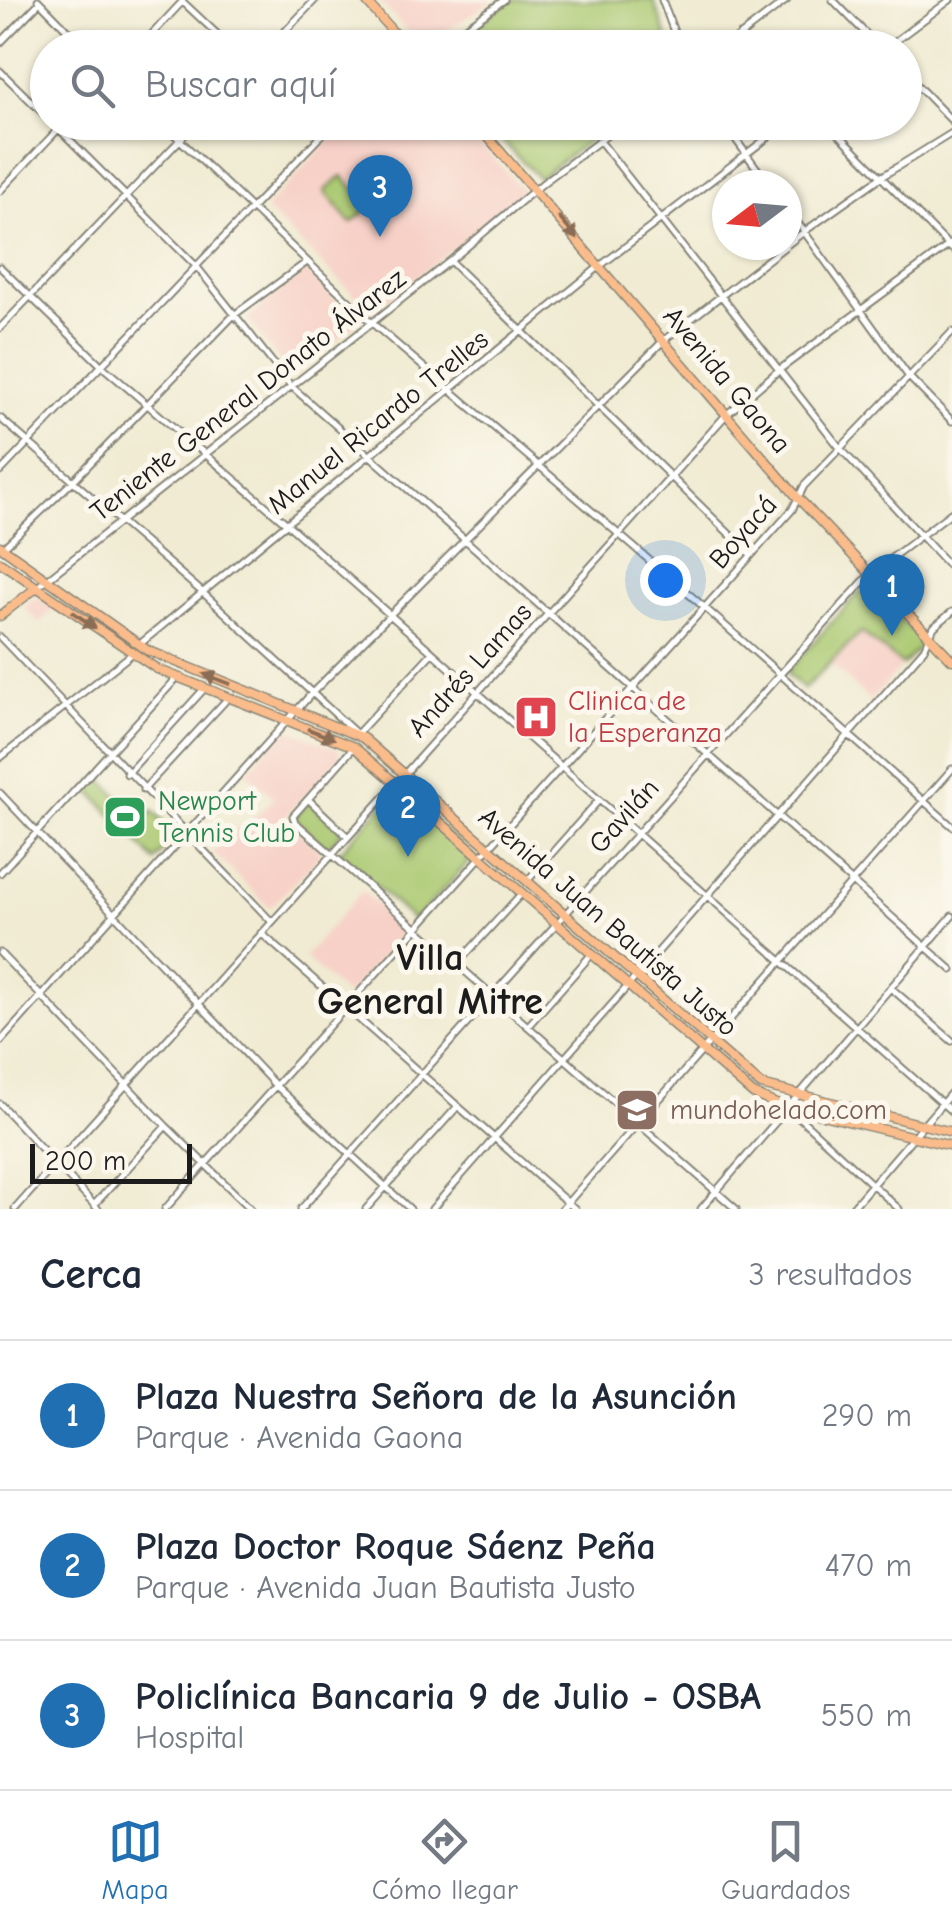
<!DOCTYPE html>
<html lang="es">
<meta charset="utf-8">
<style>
body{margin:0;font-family:"Comic Neue",sans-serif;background:#f2f2f3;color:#1f2937}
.compass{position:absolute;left:712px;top:170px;width:90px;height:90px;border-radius:50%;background:#fff;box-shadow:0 2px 8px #0004;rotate:254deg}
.scale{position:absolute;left:30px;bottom:25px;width:162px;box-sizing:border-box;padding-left:10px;border:5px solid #1c1c1c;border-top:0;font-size:28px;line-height:35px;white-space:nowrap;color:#1c1c1c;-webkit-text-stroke:8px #fbf7ec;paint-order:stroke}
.you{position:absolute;left:665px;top:580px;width:35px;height:35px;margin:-25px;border:8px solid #fff;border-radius:50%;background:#1a73e8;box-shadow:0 0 0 15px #1a73e833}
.badge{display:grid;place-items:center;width:65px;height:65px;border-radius:50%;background:#1f6fb2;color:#fff;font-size:32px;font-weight:700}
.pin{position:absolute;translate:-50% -82px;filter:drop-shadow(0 2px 5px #0008)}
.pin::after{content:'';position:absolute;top:52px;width:35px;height:30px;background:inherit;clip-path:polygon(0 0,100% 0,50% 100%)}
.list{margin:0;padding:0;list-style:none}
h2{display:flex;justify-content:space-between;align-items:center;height:130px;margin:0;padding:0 40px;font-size:42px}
h2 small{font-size:32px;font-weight:400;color:#747a83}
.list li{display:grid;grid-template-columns:65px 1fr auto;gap:30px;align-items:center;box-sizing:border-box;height:150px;padding:0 40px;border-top:2px solid #e0e1e3}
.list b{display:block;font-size:38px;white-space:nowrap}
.list p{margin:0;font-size:32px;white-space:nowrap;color:#747a83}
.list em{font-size:32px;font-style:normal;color:#747a83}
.icon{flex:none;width:55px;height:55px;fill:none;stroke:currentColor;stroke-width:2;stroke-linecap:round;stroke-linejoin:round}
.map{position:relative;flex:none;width:952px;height:1209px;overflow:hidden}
.search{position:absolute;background:#fff;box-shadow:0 2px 8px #0004;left:30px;right:30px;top:30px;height:110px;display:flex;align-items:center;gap:25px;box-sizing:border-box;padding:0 35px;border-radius:55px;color:#747a83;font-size:38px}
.sheet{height:580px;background:#fff}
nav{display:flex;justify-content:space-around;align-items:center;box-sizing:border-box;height:140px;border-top:2px solid #e0e1e3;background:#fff;font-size:28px;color:#747a83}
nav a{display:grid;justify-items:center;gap:5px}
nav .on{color:#1f6fb2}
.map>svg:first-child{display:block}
.built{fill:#f7d1c7}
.green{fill:#aac971;stroke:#637246;stroke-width:2.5}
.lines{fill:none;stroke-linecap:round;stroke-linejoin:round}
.minor-casing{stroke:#868477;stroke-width:9}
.major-casing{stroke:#868477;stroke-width:11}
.minor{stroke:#fff;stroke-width:5}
.major{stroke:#fabc8b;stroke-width:8}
.oneway{fill:#8b6c54}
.labels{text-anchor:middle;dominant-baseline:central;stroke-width:10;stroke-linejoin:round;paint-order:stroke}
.street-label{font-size:28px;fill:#1c1c1c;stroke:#fbf7ec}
.health-label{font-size:28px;fill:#be3a42;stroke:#fbf7ec;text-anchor:start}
.leisure-label{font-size:28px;fill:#27864d;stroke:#fbf7ec;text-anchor:start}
.education-label{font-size:28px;fill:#785e54;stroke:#fbf7ec;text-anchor:start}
.district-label{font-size:38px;font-weight:bold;fill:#1c1c1c;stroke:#fbf7ec}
</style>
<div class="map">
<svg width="952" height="1209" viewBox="0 0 952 1209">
<rect width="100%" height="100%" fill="#fbf7ec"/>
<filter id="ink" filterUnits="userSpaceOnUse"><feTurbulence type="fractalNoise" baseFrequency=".01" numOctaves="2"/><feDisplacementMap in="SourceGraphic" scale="20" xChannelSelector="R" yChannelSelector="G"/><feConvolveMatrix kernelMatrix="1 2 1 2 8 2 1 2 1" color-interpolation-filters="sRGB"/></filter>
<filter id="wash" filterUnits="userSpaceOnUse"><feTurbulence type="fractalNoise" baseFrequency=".0048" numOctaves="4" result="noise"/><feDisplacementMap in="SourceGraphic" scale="40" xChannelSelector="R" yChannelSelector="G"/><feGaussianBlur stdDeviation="2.25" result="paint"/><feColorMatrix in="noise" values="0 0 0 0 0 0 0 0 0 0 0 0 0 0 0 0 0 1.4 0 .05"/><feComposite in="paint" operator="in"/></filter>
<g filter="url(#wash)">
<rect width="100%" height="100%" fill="#f0ebd2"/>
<path class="built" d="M 379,0 L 493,0 L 421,47 Z
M 345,123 L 461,123 L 522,189 L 522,193 L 375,310 L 370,310 L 265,209 Z
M 306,270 L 358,323 L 292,376 L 247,319 Z
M 37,596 L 55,607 L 39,623 L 24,607 Z
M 861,631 L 903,665 L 870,701 L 831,664 Z
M 288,729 L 338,749 L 340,757 L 284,818 L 319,850 L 319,857 L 272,906 L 268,906 L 213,853 L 237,827 L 242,831 L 274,798 L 247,772 L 259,760 L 257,758 Z
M 362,891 L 403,927 L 403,933 L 349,994 L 345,994 L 304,957 Z"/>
<path class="green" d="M 511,0 L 653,0 L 671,47 L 444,47 Z
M 484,123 L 612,123 L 539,178 Z
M 343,176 L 369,208 L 351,223 L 325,191 Z
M 866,585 L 924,642 L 903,665 L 861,632 L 804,689 L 788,675 L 789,669 Z
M 100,777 L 141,821 L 153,811 L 174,834 L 175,838 L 155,861 L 89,790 Z
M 397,789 L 472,854 L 472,859 L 414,921 L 339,853 Z
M 309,800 L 343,830 L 327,849 L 293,818 Z"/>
</g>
<g filter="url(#ink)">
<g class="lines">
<defs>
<path id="minor" d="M 38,0 L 85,48
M 662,0 L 680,48
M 833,0 L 880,48
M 183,2 L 232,48
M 740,35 L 753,48
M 0,43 L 40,2
M 139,48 L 182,2
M 269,48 L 315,0
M 437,48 L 504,0
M 724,48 L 787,0
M 886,48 L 950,0
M 0,71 L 48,118
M 904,72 L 952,121
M 52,122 L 197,267 L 291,386 L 952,970
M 161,122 L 372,323 L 704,607 L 952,826
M 310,122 L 323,134
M 723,122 L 769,185
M 827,122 L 952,249
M 600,141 L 840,448 L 952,569
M 0,191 L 65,122
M 787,208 L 909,377 L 952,421
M 450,261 L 751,555
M 0,267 L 103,367 L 286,523 L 952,1112
M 0,328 L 197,122
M 0,418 L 202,592 L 357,734 L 431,654
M 0,472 L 334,122
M 4,547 L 72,482 L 234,315 L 307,262
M 36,588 L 450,261 L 543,183 L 625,122
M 0,637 L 271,921
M 140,644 L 600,266 L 788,122
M 354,747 L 293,816 L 295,822 L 736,1209
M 0,758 L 133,653
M 127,774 L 204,689
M 143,790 L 228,698
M 0,793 L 276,1086 L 410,1209
M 309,800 L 347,836
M 0,873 L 177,678
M 528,880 L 599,800
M 261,933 L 575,1209
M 0,953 L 166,1126 L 251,1209
M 458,963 L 522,893
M 891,988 L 952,1041
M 528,1026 L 591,955
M 0,1042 L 313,692 L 664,340 L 805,231 L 881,177 L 952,133
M 0,1104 L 98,1209
M 790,1109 L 899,1209
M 94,1205 L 166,1126
M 15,1209 L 726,415 L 779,370 L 952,243
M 165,1209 L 792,510 L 804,486 L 952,332
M 301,1209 L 869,575 L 952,512
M 366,1209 L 458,1106
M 432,1209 L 924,649 L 934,627 L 952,612
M 562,1209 L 952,769
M 701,1209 L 952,916
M 851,1209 L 952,1092"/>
<path id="major" d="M 365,0 L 407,48
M 475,122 L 798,498 L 952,660
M 0,546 L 147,650 L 363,738 L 761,1085 L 952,1132
M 0,562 L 157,669 L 354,747 L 753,1094 L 776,1104 L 952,1146
M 0,616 L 36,588"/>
</defs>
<use href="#minor" class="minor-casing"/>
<use href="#major" class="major-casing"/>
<use href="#minor" class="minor"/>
<use href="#major" class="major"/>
</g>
<defs><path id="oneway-solid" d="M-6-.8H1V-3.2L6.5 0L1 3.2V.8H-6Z" transform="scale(2.5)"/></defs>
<g class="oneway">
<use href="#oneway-solid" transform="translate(568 228) rotate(50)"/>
<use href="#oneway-solid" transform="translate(84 620) rotate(35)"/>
<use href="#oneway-solid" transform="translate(217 679) rotate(-159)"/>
<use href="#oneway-solid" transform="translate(321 734) rotate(21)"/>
</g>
</g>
<defs>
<symbol id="hospital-square" viewBox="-11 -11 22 22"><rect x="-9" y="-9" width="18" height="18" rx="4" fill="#e0444e" stroke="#fbf7ec"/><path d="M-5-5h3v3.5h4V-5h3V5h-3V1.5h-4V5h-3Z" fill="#fff"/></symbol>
<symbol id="stadium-square" viewBox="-11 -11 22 22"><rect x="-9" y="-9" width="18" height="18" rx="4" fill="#2e9e5b" stroke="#fbf7ec"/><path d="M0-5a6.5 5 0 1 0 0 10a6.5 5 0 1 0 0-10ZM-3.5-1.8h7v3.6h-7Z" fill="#fff"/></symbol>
<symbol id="university-square" viewBox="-11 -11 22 22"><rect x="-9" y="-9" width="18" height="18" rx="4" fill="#8d6e63" stroke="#fbf7ec"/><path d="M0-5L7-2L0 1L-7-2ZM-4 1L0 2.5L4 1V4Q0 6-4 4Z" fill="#fff"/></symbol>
</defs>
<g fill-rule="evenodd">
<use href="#hospital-square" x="511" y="692" width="50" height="50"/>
<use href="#stadium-square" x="100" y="792" width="50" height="50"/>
<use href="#university-square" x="612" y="1085" width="50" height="50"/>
</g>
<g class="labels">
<g class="street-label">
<text transform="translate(727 380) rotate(50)">Avenida Gaona</text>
<text transform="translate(248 395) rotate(-38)">Teniente General Donato Álvarez</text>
<text transform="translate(378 422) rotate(-39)">Manuel Ricardo Trelles</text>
<text transform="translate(743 532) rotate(-49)">Boyacá</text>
<text transform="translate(470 670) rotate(-48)">Andrés Lamas</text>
<text transform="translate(624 816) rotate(-48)">Gavilán</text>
<text transform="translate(608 922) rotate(41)">Avenida Juan Bautista Justo</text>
</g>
<g class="health-label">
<text x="568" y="701">Clinica de<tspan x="568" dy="32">la Esperanza</tspan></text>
</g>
<g class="leisure-label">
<text x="158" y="801">Newport<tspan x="158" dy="32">Tennis Club</tspan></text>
</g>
<g class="education-label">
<text x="670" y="1110">mundohelado.com</text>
</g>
<g class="district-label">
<text x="430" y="958">Villa<tspan x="430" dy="44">General Mitre</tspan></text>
</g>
</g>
</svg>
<svg class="compass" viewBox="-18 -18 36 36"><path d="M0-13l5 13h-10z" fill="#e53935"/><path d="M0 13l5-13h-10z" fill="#747a83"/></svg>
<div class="scale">200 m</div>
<div class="you"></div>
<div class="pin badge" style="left:892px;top:636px">1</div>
<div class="pin badge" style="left:408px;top:857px">2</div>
<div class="pin badge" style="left:380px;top:237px">3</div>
<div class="search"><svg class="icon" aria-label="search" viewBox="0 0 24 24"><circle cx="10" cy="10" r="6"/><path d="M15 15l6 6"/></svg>Buscar aquí</div>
</div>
<section class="sheet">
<h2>Cerca<small>3 resultados</small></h2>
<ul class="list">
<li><span class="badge">1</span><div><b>Plaza Nuestra Señora de la Asunción</b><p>Parque · Avenida Gaona</p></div><em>290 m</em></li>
<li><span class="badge">2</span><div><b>Plaza Doctor Roque Sáenz Peña</b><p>Parque · Avenida Juan Bautista Justo</p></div><em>470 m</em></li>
<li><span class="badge">3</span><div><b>Policlínica Bancaria 9 de Julio - OSBA</b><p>Hospital</p></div><em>550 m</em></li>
</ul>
</section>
<nav>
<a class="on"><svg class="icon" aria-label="map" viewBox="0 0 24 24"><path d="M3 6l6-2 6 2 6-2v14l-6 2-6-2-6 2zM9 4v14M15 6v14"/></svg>Mapa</a>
<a><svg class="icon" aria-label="directions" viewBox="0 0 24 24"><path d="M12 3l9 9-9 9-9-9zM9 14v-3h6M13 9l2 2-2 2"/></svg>Cómo llegar</a>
<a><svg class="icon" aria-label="saved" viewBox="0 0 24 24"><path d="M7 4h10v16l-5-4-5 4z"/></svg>Guardados</a>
</nav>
